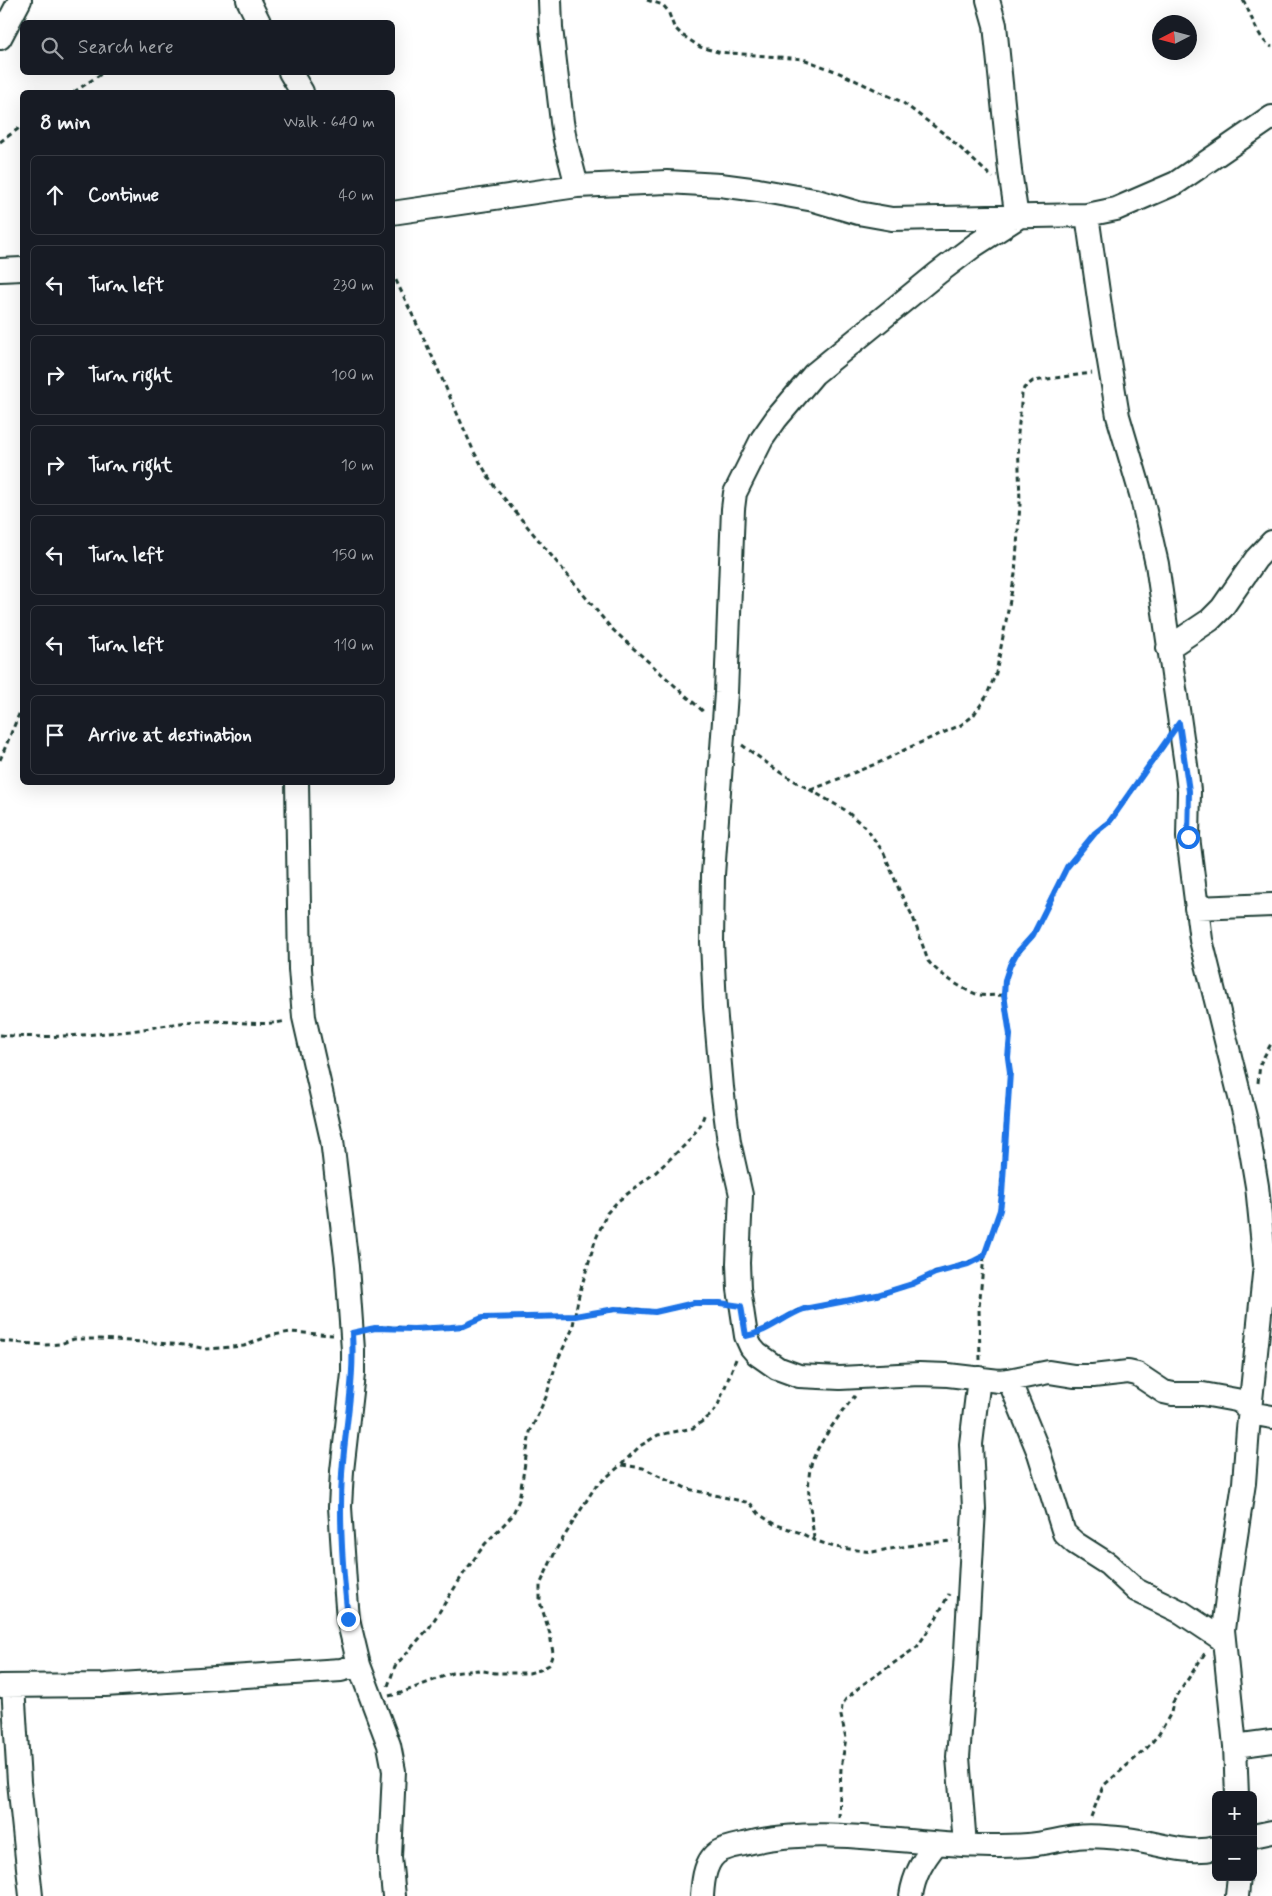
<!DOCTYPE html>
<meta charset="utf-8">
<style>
body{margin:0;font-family:Mynerve,sans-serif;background:#242831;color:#f1f3f6}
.controls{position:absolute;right:15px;bottom:15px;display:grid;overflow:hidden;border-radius:8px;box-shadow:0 5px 20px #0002}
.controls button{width:45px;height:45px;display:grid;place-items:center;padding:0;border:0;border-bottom:1px solid #363941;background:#171b24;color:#f1f3f6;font:25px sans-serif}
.compass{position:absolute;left:1152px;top:15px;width:45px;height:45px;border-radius:50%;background:#171b24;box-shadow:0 5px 20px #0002;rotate:264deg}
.stop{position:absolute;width:15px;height:15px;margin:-11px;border:4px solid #1a73e8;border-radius:50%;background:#fff}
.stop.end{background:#1a73e8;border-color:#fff;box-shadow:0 1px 5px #0008}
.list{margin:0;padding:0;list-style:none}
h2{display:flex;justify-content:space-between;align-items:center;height:65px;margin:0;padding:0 20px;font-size:21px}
h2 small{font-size:16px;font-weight:400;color:#9ea1a6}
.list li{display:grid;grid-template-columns:32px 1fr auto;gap:15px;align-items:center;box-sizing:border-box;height:80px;margin:0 10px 10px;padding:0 10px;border:1px solid #363941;border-radius:8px}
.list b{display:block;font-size:19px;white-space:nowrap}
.list em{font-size:16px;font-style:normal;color:#9ea1a6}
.icon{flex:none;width:28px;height:28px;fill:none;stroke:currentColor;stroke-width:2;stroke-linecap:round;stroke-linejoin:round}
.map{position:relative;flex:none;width:1272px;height:1896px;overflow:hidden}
.search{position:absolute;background:#171b24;box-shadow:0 5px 20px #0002;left:20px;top:20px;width:375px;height:55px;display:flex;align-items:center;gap:12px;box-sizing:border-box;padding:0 18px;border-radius:8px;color:#9ea1a6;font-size:19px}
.panel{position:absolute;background:#171b24;box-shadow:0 5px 20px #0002;left:20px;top:90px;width:375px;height:695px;border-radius:8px}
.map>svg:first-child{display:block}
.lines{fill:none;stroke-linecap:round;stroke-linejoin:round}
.minor-casing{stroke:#1f3d34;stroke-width:26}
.path{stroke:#1f3d34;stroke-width:3;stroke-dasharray:5 4;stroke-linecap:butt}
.minor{stroke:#fff;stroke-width:22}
.route{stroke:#1a73e8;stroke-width:6}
</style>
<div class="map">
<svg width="1272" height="1896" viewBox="0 0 1272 1896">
<rect width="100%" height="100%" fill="#fff"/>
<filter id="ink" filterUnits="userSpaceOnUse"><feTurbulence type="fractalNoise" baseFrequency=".02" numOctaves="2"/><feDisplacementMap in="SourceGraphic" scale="10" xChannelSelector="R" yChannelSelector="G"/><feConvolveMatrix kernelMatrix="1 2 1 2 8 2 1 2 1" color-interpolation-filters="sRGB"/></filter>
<g filter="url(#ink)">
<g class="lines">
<defs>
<path id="minor" d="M 248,0 L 259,22
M 550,0 L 551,28 L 562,122 L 565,140 L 577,186
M 988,0 L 995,25 L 1010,171 L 1017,218 L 975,245 L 938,273 L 814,374 L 776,419 L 762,439 L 735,493 L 733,509 L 726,693 L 713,875 L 712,942 L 715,1007 L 722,1088 L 729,1142 L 741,1195 L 738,1263 L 739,1289 L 746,1336 L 751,1347 L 757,1354 L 777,1368 L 799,1376 L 840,1378 L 919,1374 L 948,1375 L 999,1381 L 1009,1380 L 1049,1372 L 1074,1376 L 1093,1376 L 1128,1372 L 1137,1374 L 1164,1392 L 1173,1394 L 1203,1394 L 1236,1400 L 1243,1403 L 1250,1413 L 1272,1417
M 0,38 L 20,0
M 290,72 L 302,92
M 392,213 L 577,186 L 667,182 L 720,185 L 758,190 L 814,200 L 858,213 L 892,219 L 1087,215 L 1116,209 L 1176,183 L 1272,117
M 1087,215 L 1101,313 L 1118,416 L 1141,494 L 1157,564 L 1186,765 L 1189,791 L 1188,837 L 1201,940 L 1246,1121 L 1257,1186 L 1265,1265 L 1248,1429 L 1244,1483 L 1229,1582 L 1223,1630 L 1235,1746 L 1237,1795
M 0,270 L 22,269
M 1168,648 L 1210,620 L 1222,608 L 1256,559 L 1272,542
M 297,782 L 300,969 L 304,1017 L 332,1140 L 347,1266 L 353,1350 L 353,1374 L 342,1471 L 340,1507 L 345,1582 L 348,1619 L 359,1665 L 389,1745 L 394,1771 L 390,1857 L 394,1896
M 1196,908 L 1272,905
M 1009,1380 L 1039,1453 L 1064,1533 L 1075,1543 L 1108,1564 L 1136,1590 L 1181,1612 L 1223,1640
M 0,1686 L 105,1685 L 341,1670 L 359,1665
M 13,1686 L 19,1782 L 31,1896
M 1235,1746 L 1272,1741
M 1253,1836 L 1272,1832
M 965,1845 L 958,1757 L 965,1669 L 974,1509 L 971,1444 L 979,1378
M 702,1896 C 703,1880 705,1857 722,1850 C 729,1847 737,1845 744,1844 C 822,1823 910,1846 990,1846 C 1002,1846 1015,1846 1028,1845 C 1044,1844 1060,1839 1077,1837 C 1090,1835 1105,1837 1118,1838 C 1151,1840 1183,1856 1216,1848
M 911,1896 C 914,1875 923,1860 936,1844
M 1237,1896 L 1239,1877"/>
</defs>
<use href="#minor" class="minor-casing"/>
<path class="path" d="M 647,0 L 663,5 L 668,11 L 674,27 L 682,35 L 700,47 L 718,52 L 803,59 L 835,71 L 902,102 L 947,136 L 993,178
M 1243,0 C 1252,15 1257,39 1272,47
M 74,92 L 104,72
M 0,142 L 22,126
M 392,272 L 432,356 L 474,452 L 494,486 L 611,628 L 705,713
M 742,745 L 781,773 L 845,810 L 866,828 L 884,853 L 900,892 L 913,917 L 928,961 C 938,973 965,992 980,995 C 988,996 996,995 1004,995
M 0,760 L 22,707
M 811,790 L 883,761 L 908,748 L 961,725 L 973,716 L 986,697 L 996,673 L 1015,574 L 1020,504 L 1018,433 L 1022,394 L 1024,388 L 1033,381 L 1092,373
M 0,1035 C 43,1039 87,1035 130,1031 C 154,1028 178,1022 202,1021 C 230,1020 259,1027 286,1021
M 1258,1083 L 1260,1064 L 1272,1042
M 369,1329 L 386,1327 L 414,1329 L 451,1327 L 464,1326 L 482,1318 L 575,1316 L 625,1308 L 655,1312 L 695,1303 L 724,1303
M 764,1330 L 795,1312 L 804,1309 L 877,1295 L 912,1284 L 935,1273 L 968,1263 L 984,1256
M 0,1341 L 45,1345 L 60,1344 L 74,1339 L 100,1339 L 185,1345 L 207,1349 L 244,1346 L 269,1336 L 290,1332 L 333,1335
M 980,1360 L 979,1308 L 984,1256 L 1000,1210 L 1010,1072 L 1008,1058 L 1010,1035 L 1004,992 L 1005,980 L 1012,960 L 1033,935 L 1067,867 L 1095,833 L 1110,821 L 1164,745
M 622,1465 L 643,1468 L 688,1489 L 750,1503 L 759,1514 L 774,1524 L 801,1533 L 814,1540 L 834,1547 L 872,1552 L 926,1543 L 953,1541
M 814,1539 C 812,1516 805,1488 811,1465 C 816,1446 842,1411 855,1396
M 388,1686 L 395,1666 L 429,1628 L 464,1573 L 485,1544 L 512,1516 L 519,1500 L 530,1432 L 546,1397 L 557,1361 L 572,1330 L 579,1295 L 595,1241 L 607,1213 L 618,1201 L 656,1172 L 686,1144 L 700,1126 L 705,1113
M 389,1696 L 401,1693 L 452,1673 L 478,1670 L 495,1673 L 529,1673 L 540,1670 L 549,1665 L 553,1653 L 550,1634 L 540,1602 L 540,1585 L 557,1548 L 595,1487 L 621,1465 L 640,1446 L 658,1435 L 693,1428 L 711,1415 L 718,1405 L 736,1359
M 1091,1817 L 1103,1786 L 1145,1750 L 1159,1734 L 1171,1713 L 1173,1702 L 1205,1653
M 839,1818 L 841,1768 L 846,1738 L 841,1716 L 842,1705 L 846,1699 L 862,1685 L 917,1647 L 934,1622 L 949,1594"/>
<use href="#minor" class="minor"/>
</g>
</g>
<g class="lines" filter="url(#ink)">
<path class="route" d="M 348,1619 C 343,1571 339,1523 342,1474 C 345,1427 355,1381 352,1333 L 375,1328 L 414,1329 L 451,1327 L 464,1326 L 482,1318 L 575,1316 L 615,1309 L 655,1312 L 694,1303 L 720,1303 L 741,1306 L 746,1336 C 768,1332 784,1316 804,1309 L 877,1295 L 912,1284 L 935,1273 L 968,1264 L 984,1256 L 1000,1210 L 1002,1195 L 1010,1072 L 1008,1058 L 1010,1035 L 1004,995 L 1005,980 L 1010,965 L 1016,954 L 1033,935 L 1067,867 L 1095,833 L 1110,821 L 1179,723 L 1189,791 L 1188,837"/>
</g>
</svg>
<div class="controls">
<button>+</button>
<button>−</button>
</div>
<svg class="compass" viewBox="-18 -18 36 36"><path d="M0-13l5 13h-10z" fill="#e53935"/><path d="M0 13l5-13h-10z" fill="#9ea1a6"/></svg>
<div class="stop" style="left:1188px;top:837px"></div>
<div class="stop end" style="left:348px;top:1619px"></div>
<div class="search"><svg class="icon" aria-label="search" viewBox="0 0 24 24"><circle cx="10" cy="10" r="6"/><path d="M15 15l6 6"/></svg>Search here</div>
<section class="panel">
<h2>8 min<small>Walk · 640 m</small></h2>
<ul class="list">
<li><svg class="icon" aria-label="ahead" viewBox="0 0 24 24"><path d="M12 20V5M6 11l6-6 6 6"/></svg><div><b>Continue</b></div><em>40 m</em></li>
<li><svg class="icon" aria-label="left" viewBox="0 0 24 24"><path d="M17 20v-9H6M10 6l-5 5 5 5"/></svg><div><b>Turn left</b></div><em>230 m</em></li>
<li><svg class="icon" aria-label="right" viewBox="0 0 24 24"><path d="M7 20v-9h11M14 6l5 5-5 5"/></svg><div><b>Turn right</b></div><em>100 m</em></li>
<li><svg class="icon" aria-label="right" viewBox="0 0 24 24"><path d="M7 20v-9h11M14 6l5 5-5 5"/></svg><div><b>Turn right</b></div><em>10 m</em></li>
<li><svg class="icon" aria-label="left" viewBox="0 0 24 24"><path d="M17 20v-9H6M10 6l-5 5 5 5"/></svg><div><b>Turn left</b></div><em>150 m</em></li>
<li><svg class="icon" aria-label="left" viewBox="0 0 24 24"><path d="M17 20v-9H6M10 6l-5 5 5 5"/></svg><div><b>Turn left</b></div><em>110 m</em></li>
<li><svg class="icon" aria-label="arrive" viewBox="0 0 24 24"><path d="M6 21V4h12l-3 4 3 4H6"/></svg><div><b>Arrive at destination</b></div></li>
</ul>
</section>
</div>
